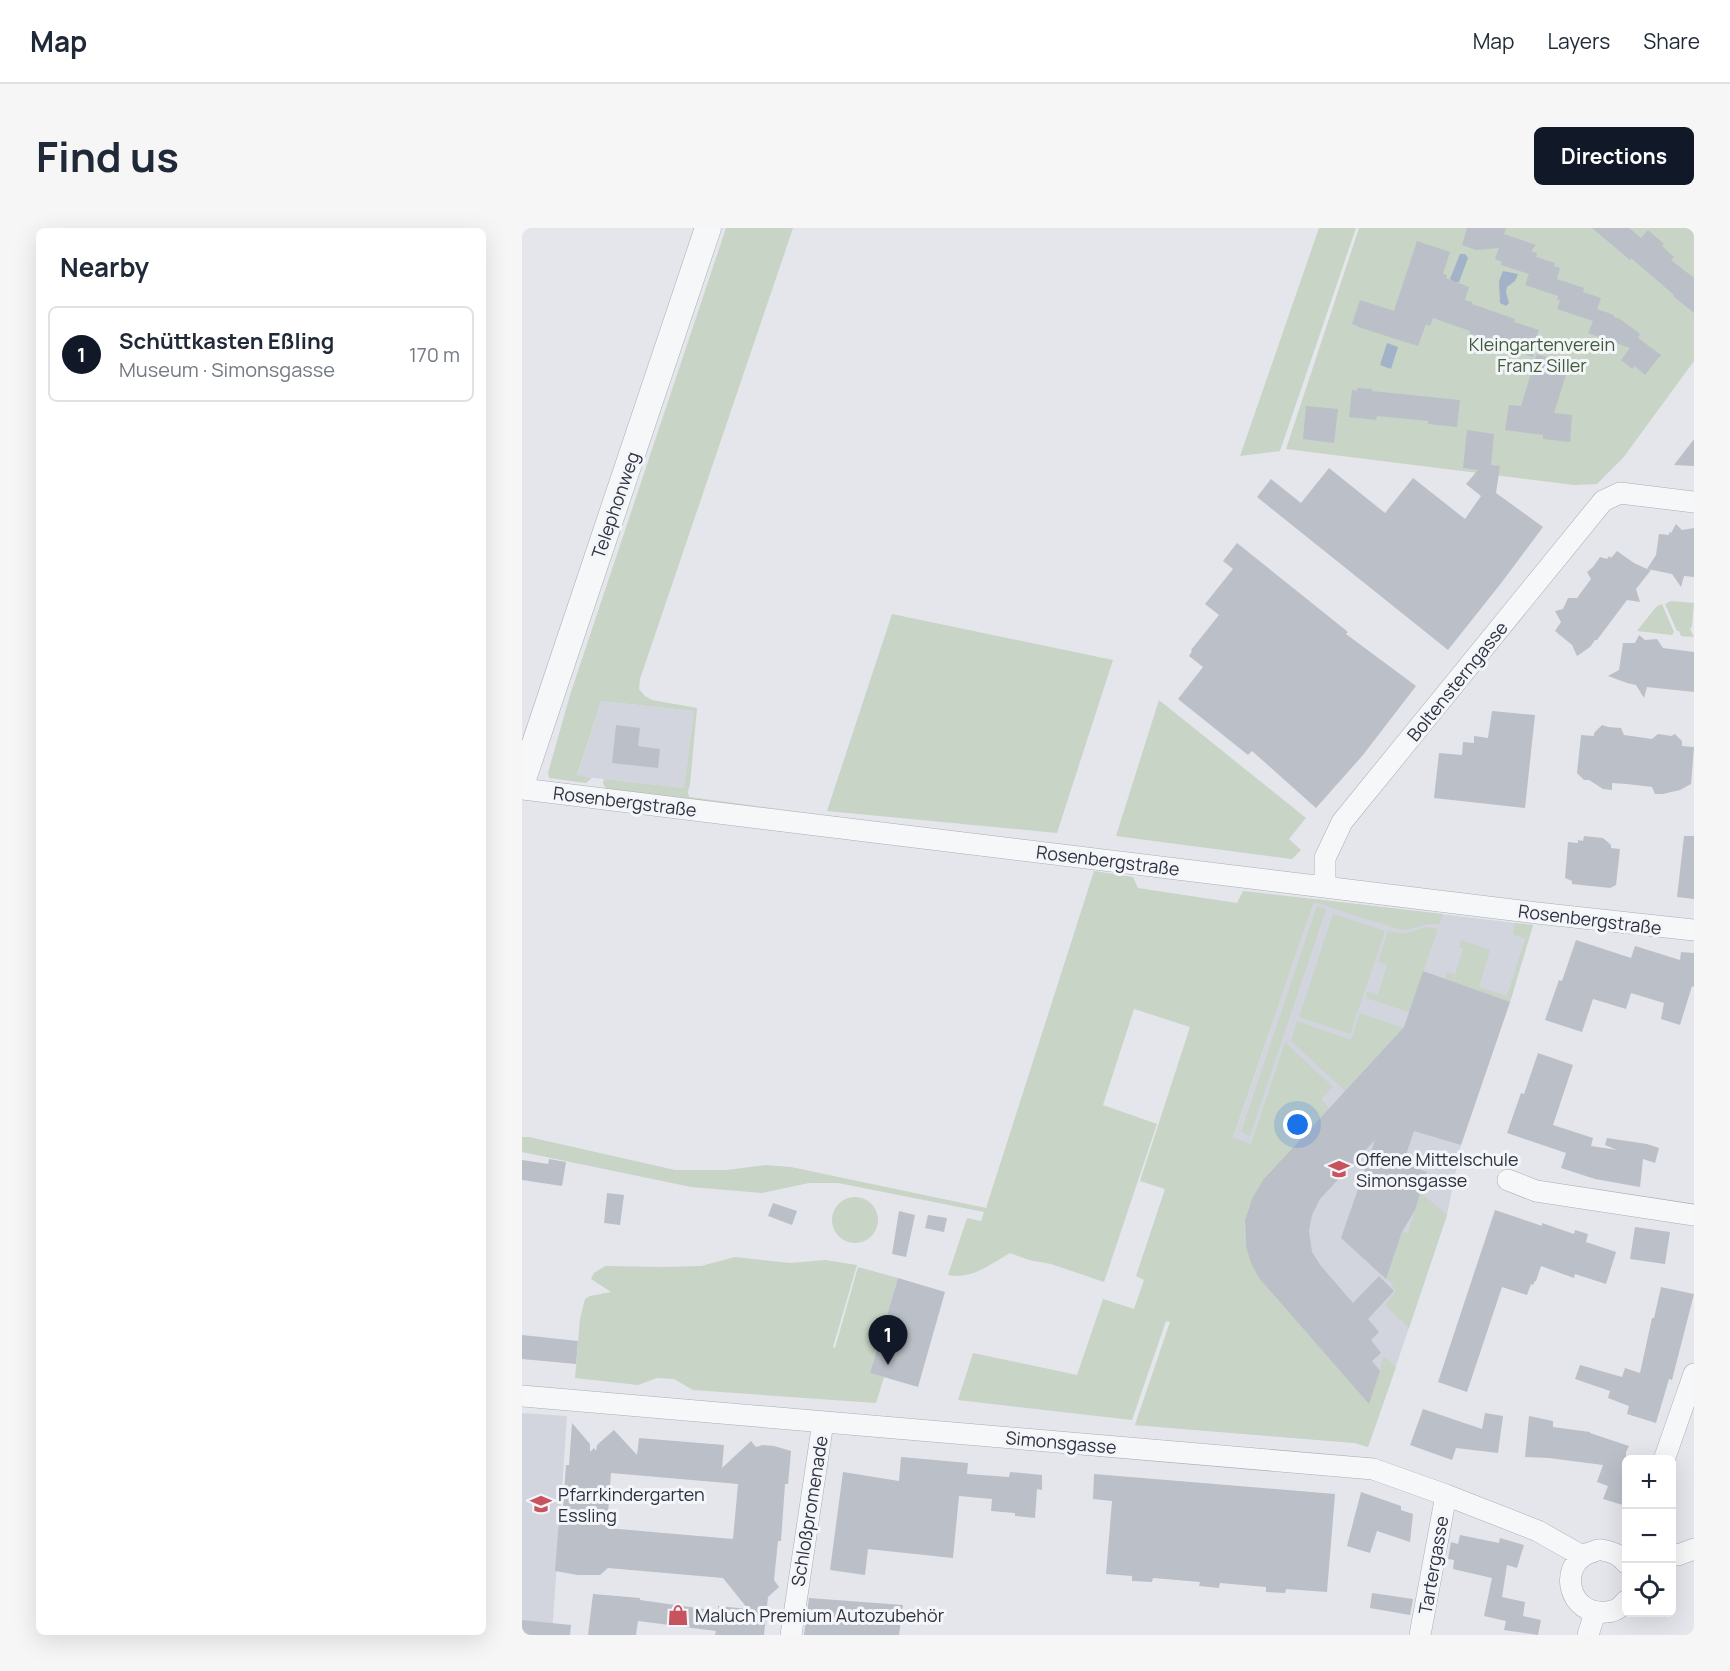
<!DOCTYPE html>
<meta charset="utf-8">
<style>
body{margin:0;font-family:Manrope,sans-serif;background:#f6f6f7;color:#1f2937}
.controls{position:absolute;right:18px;bottom:18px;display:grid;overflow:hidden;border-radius:9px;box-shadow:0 6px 24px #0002}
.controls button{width:54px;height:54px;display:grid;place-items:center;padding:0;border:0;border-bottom:2px solid #e0e1e3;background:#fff;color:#1f2937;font:30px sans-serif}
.you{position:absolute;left:776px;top:897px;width:21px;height:21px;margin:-15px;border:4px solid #fff;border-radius:50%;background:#1a73e8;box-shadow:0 0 0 9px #1a73e833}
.badge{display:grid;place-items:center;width:39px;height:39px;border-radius:50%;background:#111827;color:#fff;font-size:20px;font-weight:700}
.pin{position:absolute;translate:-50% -50px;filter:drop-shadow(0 2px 3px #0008)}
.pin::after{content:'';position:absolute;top:32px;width:21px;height:18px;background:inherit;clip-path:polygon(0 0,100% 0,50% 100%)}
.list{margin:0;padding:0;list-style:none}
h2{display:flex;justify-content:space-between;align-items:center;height:78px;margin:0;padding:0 24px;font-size:26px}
h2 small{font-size:20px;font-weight:400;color:#747a83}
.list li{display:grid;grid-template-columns:39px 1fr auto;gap:18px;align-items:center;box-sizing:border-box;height:96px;margin:0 12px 12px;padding:0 12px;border:2px solid #e0e1e3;border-radius:9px}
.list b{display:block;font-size:22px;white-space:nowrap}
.list p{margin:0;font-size:20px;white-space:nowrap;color:#747a83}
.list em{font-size:20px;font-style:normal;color:#747a83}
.icon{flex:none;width:33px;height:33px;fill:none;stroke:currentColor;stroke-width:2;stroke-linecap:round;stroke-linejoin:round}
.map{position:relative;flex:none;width:1172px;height:1407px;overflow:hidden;border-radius:9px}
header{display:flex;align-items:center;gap:36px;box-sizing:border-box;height:84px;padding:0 30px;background:#fff;border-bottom:2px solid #e0e1e3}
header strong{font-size:28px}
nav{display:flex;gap:33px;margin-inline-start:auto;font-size:21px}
.intro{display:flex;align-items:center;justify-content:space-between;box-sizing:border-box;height:144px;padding:0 36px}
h1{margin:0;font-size:42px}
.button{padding:15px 27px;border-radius:9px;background:#111827;color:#fff;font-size:21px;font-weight:700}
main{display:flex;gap:36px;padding:0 36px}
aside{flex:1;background:#fff;border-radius:9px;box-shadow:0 6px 24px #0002}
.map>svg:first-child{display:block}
.built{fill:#d2d5dd}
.green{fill:#c8d4c6}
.water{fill:#a2b2c8}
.building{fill:#bbbfc7;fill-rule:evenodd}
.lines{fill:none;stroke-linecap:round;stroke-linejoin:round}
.minor-casing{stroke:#a9adb5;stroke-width:22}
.tertiary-casing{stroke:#a9adb5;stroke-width:27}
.minor{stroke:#f6f7f9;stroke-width:21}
.tertiary{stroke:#f6f7f9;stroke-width:26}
.labels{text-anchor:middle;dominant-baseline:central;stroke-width:6;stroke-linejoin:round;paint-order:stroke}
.park-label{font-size:18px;fill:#3f5d3b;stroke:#f4f5f8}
.street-label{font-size:18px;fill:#2d3342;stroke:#f4f5f8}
.poi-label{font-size:18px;fill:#2d3342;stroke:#f4f5f8;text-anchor:start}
</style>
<header>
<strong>Map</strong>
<nav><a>Map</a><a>Layers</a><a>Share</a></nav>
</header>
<div class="intro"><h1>Find us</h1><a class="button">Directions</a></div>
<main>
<aside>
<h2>Nearby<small></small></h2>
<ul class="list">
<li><span class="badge">1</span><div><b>Schüttkasten Eßling</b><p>Museum · Simonsgasse</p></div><em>170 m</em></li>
</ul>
</aside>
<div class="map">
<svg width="1172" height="1407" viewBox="0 0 1172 1407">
<rect width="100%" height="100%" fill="#e4e6eb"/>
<path class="built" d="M 79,473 L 172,483 L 162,560 L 55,548 Z
M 793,671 L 1011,697 L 988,774 L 939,917 L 925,987 L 873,1141 L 846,1219 L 833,1215 L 613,1197 Z
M 0,1185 L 45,1188 L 30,1407 L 0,1407 Z"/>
<path class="green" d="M 204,0 L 271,0 L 118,451 L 117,461 L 123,468 L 130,472 L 175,480 L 168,556 L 166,564 L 167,569 L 280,584 L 84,561 L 81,555 L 82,551 L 162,560 L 172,483 L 79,473 L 55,547 L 70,550 L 64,555 L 27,550 L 26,545 L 48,467 Z
M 797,0 L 834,0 L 758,223 L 718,228 Z
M 837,0 L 1172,0 L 1172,133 L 1101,230 L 1075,256 L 1052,257 L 764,221 Z
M 1149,373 L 1172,375 L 1170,398 L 1168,401 L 1172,409 L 1159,408 L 1157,403 L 1155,403 L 1143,376 Z
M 1140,376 L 1152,404 L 1150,407 L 1115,403 L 1134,379 Z
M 370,386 L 591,432 L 535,605 L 305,583 Z
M 637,472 L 784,590 L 767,611 L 779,622 L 770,631 L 594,608 Z
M 572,643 L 611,649 L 616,660 L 715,675 L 721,663 L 921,686 L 917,697 C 900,693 895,702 879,702 L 792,674 L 711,910 L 729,916 L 763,814 L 811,859 L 799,871 L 807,880 C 793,896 778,912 764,928 C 726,969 707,996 737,1050 L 847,1175 L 862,1128 L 874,1139 L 846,1219 L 833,1215 L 613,1197 L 648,1094 L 644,1093 L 610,1192 L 436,1172 L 451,1125 L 555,1147 L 581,1071 L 612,1081 L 622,1052 L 614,1048 L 643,961 L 618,953 L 668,799 L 612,781 L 581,877 L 635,896 L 582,1054 L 529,1036 L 507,1032 L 488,1025 C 469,1036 449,1052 426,1047 L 445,990 L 459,993 L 462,984 L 316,955 L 287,955 L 240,965 L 169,959 L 0,924 L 0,909 L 7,909 L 153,942 L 205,942 L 244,937 L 269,939 L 464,980 Z
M 795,678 L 804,681 L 728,908 L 719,904 Z
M 811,686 L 863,703 L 828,806 L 777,789 Z
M 993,695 L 1011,697 L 988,774 L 945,759 L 926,761 L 929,753 L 923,751 L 925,744 L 933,747 L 941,721 L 937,719 L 939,712 L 968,722 L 957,759 L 985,768 L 1003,711 L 991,706 Z
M 904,699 L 916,701 L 887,784 L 844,770 L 845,764 L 856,767 L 865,737 L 856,734 L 866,703 C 886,708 887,704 904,699 Z
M 838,785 L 881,800 L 823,863 L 769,813 L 775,793 L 829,812 Z
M 898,964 L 925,987 L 887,1100 L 863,1077 L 874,1063 L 870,1059 L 871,1056 L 851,1040 L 853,1032 L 866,1045 L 881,1003 L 886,1005 Z
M310 992a23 23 0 1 1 46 0a23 23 0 1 1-46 0Z
M 213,1029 L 268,1035 L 303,1032 L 335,1037 L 311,1119 L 313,1120 L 336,1039 L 376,1050 L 348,1145 L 362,1149 L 354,1175 L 171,1162 L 152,1151 L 135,1150 L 116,1157 L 53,1150 L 58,1091 L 63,1071 L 68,1068 L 89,1064 L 69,1051 L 72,1045 L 83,1038 L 141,1039 L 179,1038 Z"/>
<path class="water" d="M 938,26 L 943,26 L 946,30 L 937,54 L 932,54 L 928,51 Z
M 981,43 L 996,46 L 993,53 L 985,59 L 984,64 L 987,75 L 984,78 L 978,75 L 977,53 Z
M 865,115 L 876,119 L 869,141 L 858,137 Z"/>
<path class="building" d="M 945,0 L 984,0 L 982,6 L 1014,17 L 1009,23 L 1015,25 L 1014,29 L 1033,35 L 1032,38 L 1038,40 L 1035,51 L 1062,60 L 1061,64 L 1079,70 L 1075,81 L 1092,87 L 1092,89 L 1098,91 L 1118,106 L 1116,110 L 1139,127 L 1138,129 L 1137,129 L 1123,147 L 1113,138 L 1110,141 L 1099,132 L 1108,120 L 1066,105 L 1071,93 L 1035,81 L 1038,72 L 1035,72 L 1036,68 L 1003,57 L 1007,46 L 979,37 L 980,34 L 973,31 L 977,20 L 954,22 L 940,17 Z
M 1070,0 L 1107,0 L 1119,10 L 1126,2 L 1142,16 L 1140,18 L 1152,29 L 1149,32 L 1172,50 L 1172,85 L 1151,68 L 1152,67 L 1109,30 L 1108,32 Z
M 895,13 L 928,24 L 921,46 L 925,47 L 924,50 L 947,59 L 943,72 L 950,74 L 950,76 L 993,91 L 992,94 L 1017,102 L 1015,107 L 1018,108 L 1011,129 L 947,105 L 948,103 L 911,90 L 908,98 L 904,96 L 896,118 L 836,99 L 836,98 L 830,96 L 838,72 L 872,83 Z
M 1015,126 L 1047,137 L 1032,185 L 1050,187 L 1048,214 L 1021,211 L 1021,207 L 983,202 L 987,177 L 999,178 Z
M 835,160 L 850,161 L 850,163 L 938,172 L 935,199 L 906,196 L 906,193 L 855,188 L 854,192 L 827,189 L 830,162 L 835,163 Z
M 784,178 L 816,181 L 812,215 L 781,211 Z
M 945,202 L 972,206 L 969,237 L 978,238 L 974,265 L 1021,299 L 980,354 L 926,422 L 735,269 L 749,251 L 779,275 L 807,240 L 863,285 L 891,250 L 943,291 L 959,268 L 944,256 L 956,242 L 941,240 Z
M 1172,211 L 1172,238 L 1152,237 Z
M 1154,296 L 1160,302 L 1172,300 L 1172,349 L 1162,348 L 1159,359 L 1150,346 L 1126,341 L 1129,342 L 1114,361 L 1118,374 L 1105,372 L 1075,412 L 1073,412 L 1068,419 L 1055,428 L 1050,417 L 1033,403 L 1039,394 L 1033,383 L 1041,381 L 1046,370 L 1055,370 L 1069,351 L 1065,344 L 1071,339 L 1078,329 L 1085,331 L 1087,328 L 1089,330 L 1095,323 L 1112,335 L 1125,341 L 1134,327 L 1137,306 L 1147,307 L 1147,304 L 1149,305 Z
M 715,315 L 826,404 L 824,406 L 894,458 L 841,527 L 794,580 L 730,523 L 726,527 L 656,471 L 681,439 L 667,428 L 670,423 L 669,422 L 697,387 L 683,376 L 711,341 L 701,333 Z
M 1117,407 L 1123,412 L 1135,411 L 1141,420 L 1172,424 L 1172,464 L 1125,459 L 1122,470 L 1114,457 L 1105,455 L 1086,448 L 1097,442 L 1101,415 L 1113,415 Z
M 970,483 L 1013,487 L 1003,580 L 912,570 L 917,525 L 940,527 L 941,514 L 952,515 L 952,508 L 966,510 Z
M 94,497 L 118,500 L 116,518 L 138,521 L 136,540 L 90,535 Z
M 1080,497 L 1086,499 L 1099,500 L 1102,507 L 1130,511 L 1136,506 L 1149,508 L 1153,506 L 1160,513 L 1160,518 L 1172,519 L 1169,556 L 1158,562 L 1141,566 L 1133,566 L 1130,559 L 1105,556 L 1090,555 L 1090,562 L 1081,561 L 1067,552 L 1062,552 L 1055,545 L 1059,507 L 1072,508 L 1072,505 Z
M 1062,608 L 1081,610 L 1089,617 L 1089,620 L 1098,621 L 1094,657 L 1088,660 L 1050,656 L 1050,653 L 1043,650 L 1046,614 L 1056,615 L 1056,612 L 1061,613 Z
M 1162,608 L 1172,608 L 1172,671 L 1155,669 Z
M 1054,712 L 1109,730 L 1113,718 L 1158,732 L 1159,724 L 1172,725 L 1172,759 L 1170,758 L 1158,797 L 1139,791 L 1142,775 L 1109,765 L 1104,781 L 1071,771 L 1060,804 L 1023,792 L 1037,752 L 1040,753 Z
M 901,743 L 988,774 L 939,917 L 892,903 L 881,936 L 905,944 L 893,982 L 880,1004 L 864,1051 L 819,1010 L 853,912 L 798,971 L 790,987 L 787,1003 L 790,1024 L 799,1038 L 831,1075 L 857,1048 L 872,1063 L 846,1091 L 857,1104 L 849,1112 L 859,1125 L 850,1133 L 858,1143 L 847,1176 L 737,1050 L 729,1035 L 724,1019 L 723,992 L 730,971 L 741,952 L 882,799 Z
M 1016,825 L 1051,837 L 1031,897 L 1071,910 L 1069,918 L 1095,922 L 1083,917 L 1085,910 L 1125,916 L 1137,920 L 1133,935 L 1121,931 L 1118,959 L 1073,951 L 1039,940 L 1044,925 L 985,905 L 999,865 L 1002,866 Z
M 27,931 L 44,934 L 40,958 L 0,952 L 0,932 L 26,936 Z
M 85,965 L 102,967 L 98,997 L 82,995 Z
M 251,975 L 275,983 L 270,997 L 246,988 Z
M 973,982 L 1020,998 L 1020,995 L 1052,1006 L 1053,1002 L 1066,1006 L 1064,1014 L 1094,1024 L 1084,1056 L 1053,1046 L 1052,1050 L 1019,1038 L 1014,1053 L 1013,1053 L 1011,1057 L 1009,1056 L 1005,1067 L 980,1059 L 945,1164 L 916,1154 Z
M 377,983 L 393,987 L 384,1029 L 370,1026 Z
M 406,987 L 425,990 L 422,1004 L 403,1000 Z
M 1113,999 L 1148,1004 L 1143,1036 L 1108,1031 Z
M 376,1050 L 423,1064 L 396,1159 L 348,1145 Z
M 1139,1059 L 1172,1066 L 1150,1152 L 1147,1151 L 1134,1195 L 1105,1186 L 1107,1178 L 1086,1170 L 1088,1163 L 1053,1151 L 1058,1137 L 1100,1149 L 1103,1140 L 1118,1145 L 1130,1090 L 1132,1090 Z
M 0,1107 L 56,1113 L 54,1136 L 0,1131 Z
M 901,1181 L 960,1201 L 963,1185 L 981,1188 L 976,1225 L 934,1220 L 930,1232 L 888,1217 Z
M 1007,1188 L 1031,1193 L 1031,1199 L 1068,1204 L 1068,1205 L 1107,1218 L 1104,1224 L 1104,1278 L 1081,1271 L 1086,1258 L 1075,1254 L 1081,1237 L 1027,1230 L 1003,1229 Z
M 50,1195 L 68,1216 L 68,1224 L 72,1220 L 74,1223 L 75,1217 L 92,1202 L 115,1227 L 117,1210 L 202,1217 L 200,1240 L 229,1213 L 234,1219 L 241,1217 L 252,1218 L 269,1223 L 266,1256 L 263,1256 L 259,1313 L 256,1313 L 252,1352 L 257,1359 L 246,1369 L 242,1407 L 193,1407 L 194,1403 L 116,1393 L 114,1407 L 66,1407 L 71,1366 L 118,1370 L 118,1372 L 196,1383 L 196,1378 L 226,1381 L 201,1350 L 86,1340 L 78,1347 L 56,1347 L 33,1343 L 37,1293 L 40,1294 L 44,1237 L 47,1237 ZM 89,1245 L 216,1256 L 211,1311 L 85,1300 Z
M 379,1229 L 446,1235 L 445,1246 L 487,1249 L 488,1244 L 520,1247 L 520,1262 L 515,1261 L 513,1290 L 493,1288 L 493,1285 L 469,1283 L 470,1271 L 437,1268 L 431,1330 L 346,1321 L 343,1347 L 308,1342 L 321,1244 L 377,1253 Z
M 572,1246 L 813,1266 L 805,1364 L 764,1361 L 763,1365 L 744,1364 L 744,1359 L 698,1355 L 697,1360 L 677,1358 L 678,1354 L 631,1350 L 630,1354 L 610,1353 L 610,1348 L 584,1346 L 590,1273 L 571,1271 Z
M 839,1264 L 879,1278 L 879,1282 L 891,1286 L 888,1314 L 855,1303 L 848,1325 L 825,1318 Z
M 938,1307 L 977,1315 L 978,1310 L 1002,1317 L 995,1340 L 985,1337 L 980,1369 L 1003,1374 L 1001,1388 L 1019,1392 L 1016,1407 L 982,1402 L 984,1393 L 962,1388 L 970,1350 L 931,1341 L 932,1332 L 926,1331 L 929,1314 L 936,1316 Z
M 850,1365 L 891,1371 L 888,1387 L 848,1380 Z
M 287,1370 L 381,1377 L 377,1407 L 282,1407 Z
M 0,1392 L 49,1397 L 48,1407 L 0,1407 Z"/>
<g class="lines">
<defs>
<path id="minor" d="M 0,561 L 1015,685 L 1172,702
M 803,658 L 803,630 L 820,594 L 1081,273 L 1098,265 L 1172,274
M 986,952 L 1014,963 L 1172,987
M 0,1168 L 851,1241 L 924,1267 L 1016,1303 L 1060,1328
M 1142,1232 L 1172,1146
M 1150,1326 L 1156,1327 L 1172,1321
M 1104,1335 C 1098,1327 1091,1324 1080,1322 C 1075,1321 1072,1324 1067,1325 C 1035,1338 1047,1388 1084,1384 C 1086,1384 1092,1383 1093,1382 C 1097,1381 1101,1376 1104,1373
M 269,1407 L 301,1194
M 898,1407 L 924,1267
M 1066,1407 L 1073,1385"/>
<path id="tertiary" d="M 0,554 L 186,0"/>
</defs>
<use href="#minor" class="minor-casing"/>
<use href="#tertiary" class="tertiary-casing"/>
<use href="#minor" class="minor"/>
<use href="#tertiary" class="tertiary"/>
</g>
<defs>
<symbol id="school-bare" viewBox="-9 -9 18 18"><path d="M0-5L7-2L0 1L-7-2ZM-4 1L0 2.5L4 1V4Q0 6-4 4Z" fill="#c6535d" stroke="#f4f5f8" stroke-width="2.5" paint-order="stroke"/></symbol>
<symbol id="shop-bare" viewBox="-9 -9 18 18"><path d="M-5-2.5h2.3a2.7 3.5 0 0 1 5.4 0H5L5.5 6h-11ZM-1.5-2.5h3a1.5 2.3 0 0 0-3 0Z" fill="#c6535d" stroke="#f4f5f8" stroke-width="2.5" paint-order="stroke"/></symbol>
</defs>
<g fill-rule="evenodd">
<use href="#school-bare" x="802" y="926" width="30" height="30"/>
<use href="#school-bare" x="4" y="1261" width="30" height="30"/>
<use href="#shop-bare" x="141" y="1372" width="30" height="30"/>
</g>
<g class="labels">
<g class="park-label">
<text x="1020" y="116">Kleingartenverein<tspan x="1020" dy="21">Franz Siller</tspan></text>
</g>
<g class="street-label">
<text transform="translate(93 277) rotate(-71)">Telephonweg</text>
<text transform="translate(935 453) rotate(-51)">Boltensterngasse</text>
<text transform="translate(103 573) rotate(7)">Rosenbergstraße</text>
<text transform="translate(586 632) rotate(7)">Rosenbergstraße</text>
<text transform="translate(1068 691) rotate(7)">Rosenbergstraße</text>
<text transform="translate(539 1214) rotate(5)">Simonsgasse</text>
<text transform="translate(287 1283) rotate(-81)">Schloßpromenade</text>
<text transform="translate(911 1337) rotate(-80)">Tartergasse</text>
</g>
<g class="poi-label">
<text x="834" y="931">Offene Mittelschule<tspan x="834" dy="21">Simonsgasse</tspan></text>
<text x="36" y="1266">Pfarrkindergarten<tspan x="36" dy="21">Essling</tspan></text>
<text x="173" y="1387">Maluch Premium Autozubehör</text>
</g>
</g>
</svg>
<div class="controls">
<button>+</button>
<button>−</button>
<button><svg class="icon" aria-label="locate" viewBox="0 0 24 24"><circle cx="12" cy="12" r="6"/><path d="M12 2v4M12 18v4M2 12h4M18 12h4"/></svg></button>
</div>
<div class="you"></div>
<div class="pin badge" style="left:366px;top:1137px">1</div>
</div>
</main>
